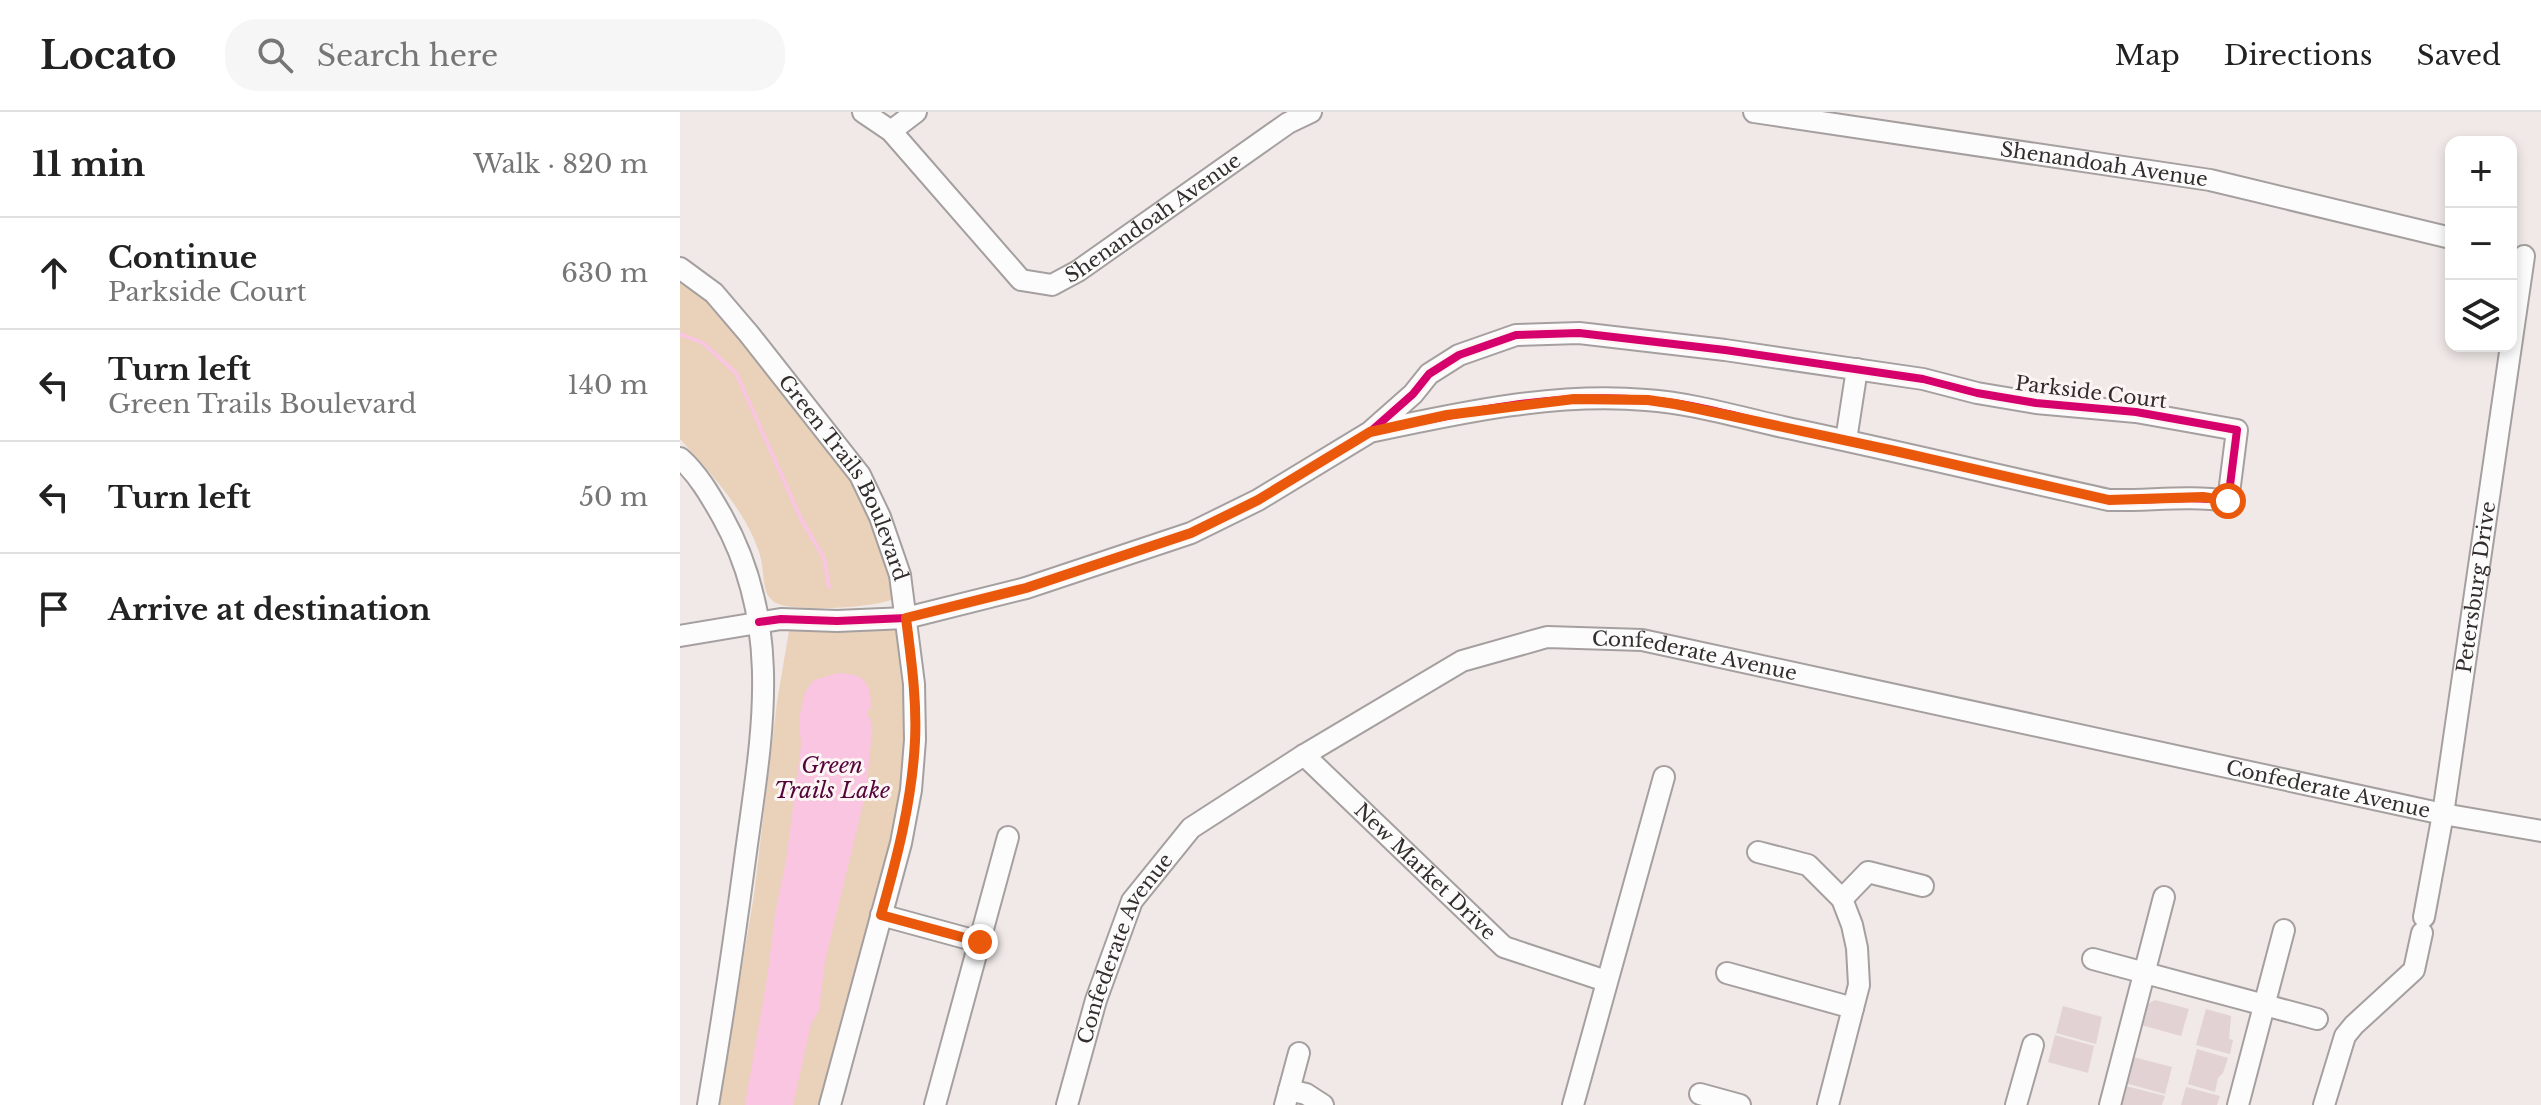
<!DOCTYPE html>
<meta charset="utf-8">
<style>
body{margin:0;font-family:"Libre Baskerville",serif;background:#f6f6f6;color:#222}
.controls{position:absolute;right:24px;top:24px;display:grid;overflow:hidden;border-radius:16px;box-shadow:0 4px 12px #0003}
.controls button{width:72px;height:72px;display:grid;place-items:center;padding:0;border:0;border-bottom:2px solid #e0e0e0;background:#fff;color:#222;font:40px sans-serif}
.stop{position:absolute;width:24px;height:24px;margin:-18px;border:6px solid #ea580c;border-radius:50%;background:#fff}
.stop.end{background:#ea580c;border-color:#fff;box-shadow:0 2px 8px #0008}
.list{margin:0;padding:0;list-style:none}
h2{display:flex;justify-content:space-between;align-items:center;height:104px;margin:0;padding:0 32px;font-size:34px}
h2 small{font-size:26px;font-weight:400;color:#767676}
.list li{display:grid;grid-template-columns:52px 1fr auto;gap:24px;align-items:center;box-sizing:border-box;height:112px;padding:0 32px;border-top:2px solid #e0e0e0}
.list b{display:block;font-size:30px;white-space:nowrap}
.list p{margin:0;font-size:26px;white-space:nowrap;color:#767676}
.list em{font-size:26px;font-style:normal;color:#767676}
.icon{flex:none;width:44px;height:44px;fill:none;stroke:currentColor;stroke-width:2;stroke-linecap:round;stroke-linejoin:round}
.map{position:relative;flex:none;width:1861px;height:993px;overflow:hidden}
header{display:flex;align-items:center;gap:48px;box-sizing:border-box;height:112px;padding:0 40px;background:#fff;border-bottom:2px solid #e0e0e0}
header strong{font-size:38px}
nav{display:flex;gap:44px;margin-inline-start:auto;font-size:28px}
.search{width:560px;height:72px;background:#f6f6f6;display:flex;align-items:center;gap:20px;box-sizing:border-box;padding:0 28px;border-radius:32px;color:#767676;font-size:30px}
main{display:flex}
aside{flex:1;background:#fff}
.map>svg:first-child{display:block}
.green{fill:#e9d1ba}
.water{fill:#f9c5e0}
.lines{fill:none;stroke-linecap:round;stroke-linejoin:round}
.stream{stroke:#f9c5e0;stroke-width:4}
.building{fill:#e3d2d4}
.minor-casing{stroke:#a5a09f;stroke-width:24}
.minor{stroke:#fdfcfc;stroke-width:20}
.cycleway-casing{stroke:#fdf5f4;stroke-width:13}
.cycleway{stroke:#d6006c;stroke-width:8}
.route{stroke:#ea580c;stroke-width:10}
.labels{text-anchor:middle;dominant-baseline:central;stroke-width:6;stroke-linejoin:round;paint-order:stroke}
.street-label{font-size:20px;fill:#332e2d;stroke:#fdf5f4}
.water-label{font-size:22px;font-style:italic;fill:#55033b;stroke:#fdf5f4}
</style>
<header>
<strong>Locato</strong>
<div class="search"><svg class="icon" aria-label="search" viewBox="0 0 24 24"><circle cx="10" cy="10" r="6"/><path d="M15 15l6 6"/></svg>Search here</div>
<nav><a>Map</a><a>Directions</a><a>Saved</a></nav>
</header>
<main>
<aside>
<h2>11 min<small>Walk · 820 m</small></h2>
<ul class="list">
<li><svg class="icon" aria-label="ahead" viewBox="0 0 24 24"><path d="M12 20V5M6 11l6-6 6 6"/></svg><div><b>Continue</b><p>Parkside Court</p></div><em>630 m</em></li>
<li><svg class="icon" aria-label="left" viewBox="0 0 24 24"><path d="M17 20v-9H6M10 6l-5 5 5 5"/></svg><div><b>Turn left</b><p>Green Trails Boulevard</p></div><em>140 m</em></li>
<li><svg class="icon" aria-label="left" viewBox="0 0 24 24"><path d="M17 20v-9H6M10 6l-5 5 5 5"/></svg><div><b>Turn left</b></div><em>50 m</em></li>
<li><svg class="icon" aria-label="arrive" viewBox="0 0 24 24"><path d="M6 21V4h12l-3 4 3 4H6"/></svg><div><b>Arrive at destination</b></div></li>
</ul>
</aside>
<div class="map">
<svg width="1861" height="993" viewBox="0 0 1861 993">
<rect width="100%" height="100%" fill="#f0e9e8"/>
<path class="green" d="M 0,164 L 23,182 L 166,356 L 205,434 L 213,487 C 196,496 112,500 96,491 C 93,490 89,485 87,482 C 82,469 84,454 79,440 C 64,396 30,361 0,327 Z
M 212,515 L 219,520 L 228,575 L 223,688 L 143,993 L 39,993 L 74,783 L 97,590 L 109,519 L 112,516 Z"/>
<path class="water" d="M 158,561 C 185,562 191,570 191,597 L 188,597 L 188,605 L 190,605 L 192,619 L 186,680 L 145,849 L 139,898 L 131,912 L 113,993 L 65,993 L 88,860 L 95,802 L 106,749 L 121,633 L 119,606 L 125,580 L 134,568 Z"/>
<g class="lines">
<path class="stream" d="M 0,222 L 23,231 L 56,261 L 121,407 L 144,446 L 149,475"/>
</g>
<path class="building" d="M 1475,888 L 1509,897 L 1501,924 L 1461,913 L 1466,893 Z
M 1383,894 L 1422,905 L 1416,932 L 1376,921 Z
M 1526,897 L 1551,904 L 1549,927 L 1553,928 L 1550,942 L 1516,933 Z
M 1375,923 L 1414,934 L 1408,961 L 1368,950 Z
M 1517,937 L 1548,946 L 1543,961 L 1538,966 L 1535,980 L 1508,972 Z
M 1453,945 L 1492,955 L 1485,982 L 1445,971 Z
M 1446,974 L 1485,984 L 1482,993 L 1439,993 Z
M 1506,975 L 1540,984 L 1537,993 L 1501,993 Z"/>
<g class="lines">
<defs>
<g id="minor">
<path id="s1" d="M 183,0 L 211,19 L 341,168 L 372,173 L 398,159 L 608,11 L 631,0"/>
<path id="s2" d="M 1074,0 L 1530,68 L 1771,126"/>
<path d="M 211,19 L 236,0"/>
<path id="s3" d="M 0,156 L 34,181 L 69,222 L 180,363 L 200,405 L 220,463 L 234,572 L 235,628 L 231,678 L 221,731 L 150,993"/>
<path d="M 1166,328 L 1177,257"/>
<path d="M 0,346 C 18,362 30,383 42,404 C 105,517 81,627 65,747 C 54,830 42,911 28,993"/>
<path d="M 0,524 L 101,507 L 157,509 L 226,506 L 346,476 L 511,421 L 578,388 L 690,320 L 733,282 L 749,262 L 779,243 L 836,223 L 899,221 L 1045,238 L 1243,267 L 1297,281 L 1356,291 L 1456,300 L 1557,318 L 1548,389 C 1509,383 1469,389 1429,388 C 1321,364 1212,338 1103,315 C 1058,305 1012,291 966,288 C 874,280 779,301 690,320"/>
<path id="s4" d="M 624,643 L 824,835 L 926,869"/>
<path d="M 1078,740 L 1128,753 L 1162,787 L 1172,813 L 1177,836 L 1179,873 L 1148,993"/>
<path d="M 1162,787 L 1188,760 L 1243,774"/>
<path d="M 201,803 L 300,830"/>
<path id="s5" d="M 1744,805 L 1763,702 L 1844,144"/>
<path d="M 1413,847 L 1637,907"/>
<path d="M 1047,861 L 1173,896"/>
<path d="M 609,978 L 626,982 L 643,993"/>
<path d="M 1020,982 L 1060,993"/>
<path d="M 255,993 L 328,725"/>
<path id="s6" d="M 387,993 L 416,888 L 452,789 L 511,716 L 624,643 L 782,549 L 867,525 L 962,528 L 1763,702 L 1861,719"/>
<path d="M 605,993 L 619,941"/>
<path d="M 893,993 L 984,665"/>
<path d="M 1336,993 L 1353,933"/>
<path d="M 1430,993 L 1484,785"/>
<path d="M 1558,993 L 1604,818"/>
<path d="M 1644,993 L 1665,924 L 1674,913 L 1734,858 L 1742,821"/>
</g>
</defs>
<use href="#minor" class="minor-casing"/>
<use href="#minor" class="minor"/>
<defs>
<path id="cycleway" d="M 79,510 L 101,507 L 157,509 L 226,506 L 346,476 L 511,421 L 578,388 L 690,320 L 733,282 L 749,262 L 779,243 L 836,223 L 899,221 L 1045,238 L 1243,267 L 1297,281 L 1356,291 L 1456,300 L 1557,318 L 1548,389 C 1509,383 1469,389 1429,388 C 1321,364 1212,338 1103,315 C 1058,305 1012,291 966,288 C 874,280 779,301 690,320"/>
</defs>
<use href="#cycleway" class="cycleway-casing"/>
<use href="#cycleway" class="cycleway"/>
</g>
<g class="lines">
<path class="route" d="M 300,830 L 201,803 C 217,746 232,689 235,629 C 237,587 231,547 226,506 L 346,476 L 511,421 L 578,388 L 690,320 L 767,303 L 894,287 L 968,288 L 995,292 L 1215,339 L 1429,388 L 1523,385 L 1548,389"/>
</g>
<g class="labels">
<g class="street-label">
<text stroke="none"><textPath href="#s2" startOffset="354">Shenandoah Avenue</textPath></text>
<text stroke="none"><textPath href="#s1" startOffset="384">Shenandoah Avenue</textPath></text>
<text transform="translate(1411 280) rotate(7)">Parkside Court</text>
<text stroke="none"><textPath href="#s3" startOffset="270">Green Trails Boulevard</textPath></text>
<text stroke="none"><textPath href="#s5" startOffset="334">Petersburg Drive</textPath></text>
<text stroke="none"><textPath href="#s6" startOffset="864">Confederate Avenue</textPath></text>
<text stroke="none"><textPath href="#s6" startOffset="1512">Confederate Avenue</textPath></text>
<text stroke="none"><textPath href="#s4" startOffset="168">New Market Drive</textPath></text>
<text stroke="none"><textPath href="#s6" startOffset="168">Confederate Avenue</textPath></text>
</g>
<g class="water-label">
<text x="152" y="653">Green<tspan x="152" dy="25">Trails Lake</tspan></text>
</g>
</g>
</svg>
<div class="controls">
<button>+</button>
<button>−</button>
<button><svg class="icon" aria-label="layers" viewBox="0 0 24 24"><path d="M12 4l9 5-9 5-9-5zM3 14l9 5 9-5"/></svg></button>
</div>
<div class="stop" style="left:1548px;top:389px"></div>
<div class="stop end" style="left:300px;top:830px"></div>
</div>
</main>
